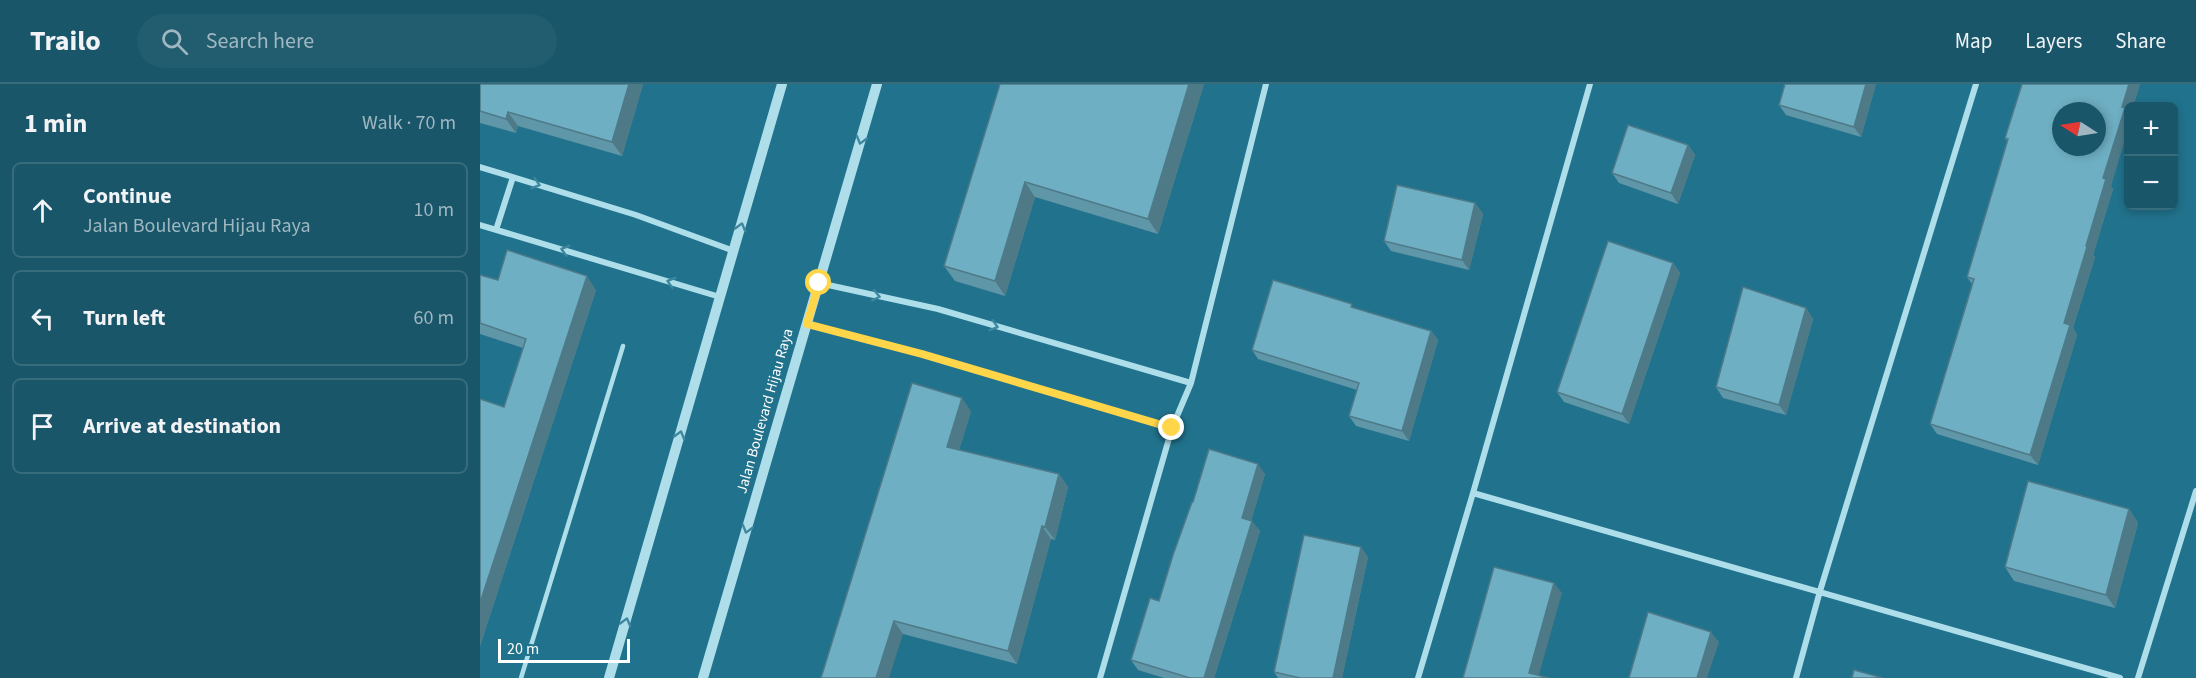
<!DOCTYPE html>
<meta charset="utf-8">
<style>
body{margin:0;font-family:"Source Sans 3",sans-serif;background:#225c6f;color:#f1f3f6}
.controls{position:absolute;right:18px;top:18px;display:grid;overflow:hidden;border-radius:9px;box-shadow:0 3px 9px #0003}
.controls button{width:54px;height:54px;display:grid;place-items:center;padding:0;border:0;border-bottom:2px solid #376c7d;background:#195669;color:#f1f3f6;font:30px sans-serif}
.compass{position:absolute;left:1572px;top:18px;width:54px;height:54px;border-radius:50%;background:#195669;box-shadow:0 3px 9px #0003;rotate:282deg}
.scale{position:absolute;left:18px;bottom:15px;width:132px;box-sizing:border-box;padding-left:6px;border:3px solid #fff;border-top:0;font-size:16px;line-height:21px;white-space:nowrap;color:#fff;-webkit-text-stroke:4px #21728c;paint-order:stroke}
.stop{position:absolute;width:18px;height:18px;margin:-14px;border:4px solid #ffd54a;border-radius:50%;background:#fff}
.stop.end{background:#ffd54a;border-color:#fff;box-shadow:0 2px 6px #0008}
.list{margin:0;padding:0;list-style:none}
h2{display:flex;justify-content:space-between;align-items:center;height:78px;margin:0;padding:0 24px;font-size:26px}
h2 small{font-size:20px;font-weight:400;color:#9fb7c0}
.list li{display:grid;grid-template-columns:39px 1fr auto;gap:18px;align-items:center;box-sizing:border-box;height:96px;margin:0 12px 12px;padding:0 12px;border:2px solid #376c7d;border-radius:9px}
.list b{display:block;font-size:22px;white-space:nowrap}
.list p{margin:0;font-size:20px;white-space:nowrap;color:#9fb7c0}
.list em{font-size:20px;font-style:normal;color:#9fb7c0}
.icon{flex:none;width:33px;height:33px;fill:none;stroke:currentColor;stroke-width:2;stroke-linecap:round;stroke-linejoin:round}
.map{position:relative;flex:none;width:1716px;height:594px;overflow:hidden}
header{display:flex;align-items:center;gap:36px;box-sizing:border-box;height:84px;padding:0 30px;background:#195669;border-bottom:2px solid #376c7d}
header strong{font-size:28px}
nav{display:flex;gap:33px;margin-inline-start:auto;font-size:21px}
.search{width:420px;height:54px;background:#225c6f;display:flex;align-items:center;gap:15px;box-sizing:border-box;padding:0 21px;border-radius:33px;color:#9fb7c0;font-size:22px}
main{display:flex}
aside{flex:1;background:#195669}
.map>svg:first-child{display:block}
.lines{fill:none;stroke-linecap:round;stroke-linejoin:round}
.service{stroke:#afdeeb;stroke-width:4.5}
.minor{stroke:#afdeeb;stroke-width:6}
.tertiary{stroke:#afdeeb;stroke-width:10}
.wall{fill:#5f96a8}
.shaded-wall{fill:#4e7a88}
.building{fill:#6fafc3;stroke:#4e7a88;stroke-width:1.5;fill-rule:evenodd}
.oneway{stroke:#3d889f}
.route{stroke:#ffd54a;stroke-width:8}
.labels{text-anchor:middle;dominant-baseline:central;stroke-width:6;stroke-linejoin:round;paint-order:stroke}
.street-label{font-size:15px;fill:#fff;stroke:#21728c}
</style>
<header>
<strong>Trailo</strong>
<div class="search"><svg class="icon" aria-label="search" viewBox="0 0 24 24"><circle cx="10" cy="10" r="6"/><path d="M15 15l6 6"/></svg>Search here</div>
<nav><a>Map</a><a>Layers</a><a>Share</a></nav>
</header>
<main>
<aside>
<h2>1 min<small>Walk · 70 m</small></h2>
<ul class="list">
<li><svg class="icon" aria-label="ahead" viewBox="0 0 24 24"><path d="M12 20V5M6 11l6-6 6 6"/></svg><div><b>Continue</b><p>Jalan Boulevard Hijau Raya</p></div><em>10 m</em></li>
<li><svg class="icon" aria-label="left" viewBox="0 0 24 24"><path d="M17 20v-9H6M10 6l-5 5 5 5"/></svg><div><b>Turn left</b></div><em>60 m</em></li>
<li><svg class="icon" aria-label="arrive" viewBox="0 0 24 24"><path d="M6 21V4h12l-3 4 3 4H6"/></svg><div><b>Arrive at destination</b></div></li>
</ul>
</aside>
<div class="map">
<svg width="1716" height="594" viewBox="0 0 1716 594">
<rect width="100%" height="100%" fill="#21728c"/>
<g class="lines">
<path class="service" d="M 41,594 L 143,262"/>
<path class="minor" d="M 0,83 L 156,131 L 254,167
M 0,141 L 240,213
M 16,146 L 33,93
M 339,199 L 458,225 L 711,299
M 326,240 L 442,270 L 692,344
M 993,409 L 1640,594
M 620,594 L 692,344 L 711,299 L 786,0
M 938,594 L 993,409 L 1110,0
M 1316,594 L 1340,507 L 1496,0
M 1658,594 L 1716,407"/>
<path class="tertiary" d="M 129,594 L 302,0
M 223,594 L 397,0"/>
</g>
<path class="wall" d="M 0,0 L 163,0 L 142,72 L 38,42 L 36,49 L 0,39 Z
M 520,0 L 724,0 L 678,150 L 555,113 L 525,212 L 475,197 L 464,182 Z
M 1396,0 L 1381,53 L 1306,31 L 1299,21 Z
M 1660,0 L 1653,22 L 1648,22 L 1631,102 L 1633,105 L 1613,171 L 1615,173 L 1593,244 L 1597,251 L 1558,381 L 1457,350 L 1450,340 L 1492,200 L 1487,193 L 1527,57 L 1525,54 Z
M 1208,61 L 1215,71 L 1198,120 L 1139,99 L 1132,89 Z
M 995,119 L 1003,130 L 989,186 L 911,167 L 904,157 Z
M 1193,179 L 1200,189 L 1149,340 L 1084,318 L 1077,308 Z
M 0,191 L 18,196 L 116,206 L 0,562 L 0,315 L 24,323 L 43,264 L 0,250 Z
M 874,224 L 951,247 L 958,256 L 929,357 L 876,342 L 869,332 L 877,306 L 778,275 L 772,266 Z
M 1326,224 L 1333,235 L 1306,331 L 1243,314 L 1236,303 Z
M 491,327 L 479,366 L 579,390 L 588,403 L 575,456 L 571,455 L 537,580 L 423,550 L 341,594 Z
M 785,390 L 771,437 L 780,447 L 734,594 L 684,594 L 658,586 L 651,576 L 679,517 L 713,418 Z
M 1649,425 L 1658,439 L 1635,524 L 1534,497 L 1525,483 Z
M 888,473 L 862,594 L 798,594 L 794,588 Z"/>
<path class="shaded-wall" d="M 149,0 L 163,0 L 142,72 L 132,58 Z
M 709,0 L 724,0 L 678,150 L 668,135 Z
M 1386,0 L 1396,0 L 1381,53 L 1374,43 Z
M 1649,0 L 1660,0 L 1653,22 L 1648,22 L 1648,46 L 1631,102 L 1633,105 L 1613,171 L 1615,173 L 1593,244 L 1597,251 L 1558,381 L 1550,371 L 1584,239 L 1642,23 Z
M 28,28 L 38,42 L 36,49 L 26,35 Z
M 1208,61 L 1215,71 L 1198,120 L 1191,109 Z
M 545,98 L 555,113 L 525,212 L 515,197 Z
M 995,119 L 1003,130 L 989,186 L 982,176 Z
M 1193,179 L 1200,189 L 1149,340 L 1142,330 Z
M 107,192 L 116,206 L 0,562 L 0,519 Z
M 1326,224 L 1333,235 L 1306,331 L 1299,321 Z
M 951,247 L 958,256 L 929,357 L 922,347 Z
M 482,314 L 491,327 L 476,376 L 467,363 Z
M 778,380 L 785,390 L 769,444 L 762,434 Z
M 579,390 L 588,403 L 575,456 L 565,443 Z
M 1649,425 L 1658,439 L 1635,524 L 1626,511 Z
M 772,437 L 780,447 L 734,594 L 724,594 Z
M 562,442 L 571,455 L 537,580 L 528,567 Z
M 881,463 L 888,473 L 862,594 L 853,594 Z
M 1074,499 L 1082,509 L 1058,594 L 1049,589 Z
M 414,537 L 423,550 L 409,594 L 396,594 Z
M 1231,548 L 1239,558 L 1227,594 L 1217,594 Z"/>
<path class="building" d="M 0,0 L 149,0 L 132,58 L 28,28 L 26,35 L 0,27 Z
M 520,0 L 709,0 L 668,135 L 545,98 L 515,197 L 464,182 Z
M 1305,0 L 1386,0 L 1374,43 L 1299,21 Z
M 1542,0 L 1649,0 L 1642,23 L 1645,24 L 1623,94 L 1626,95 L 1606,162 L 1607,163 L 1584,239 L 1590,241 L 1550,371 L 1450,340 L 1494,195 L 1487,193 L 1528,55 L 1525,54 ZM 1581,27 L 1617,27 L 1617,63 L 1581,63 Z
M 1148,41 L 1208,61 L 1191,109 L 1132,89 Z
M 917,101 L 995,119 L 982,176 L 904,157 Z
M 1128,157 L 1193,179 L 1142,330 L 1077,308 Z
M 27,166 L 107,192 L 0,519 L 0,315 L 24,323 L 46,255 L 0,239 L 0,191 L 18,196 Z
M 793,196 L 872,220 L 871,223 L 951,247 L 922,347 L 869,332 L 879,299 L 772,266 Z
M 1263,203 L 1326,224 L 1299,321 L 1236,303 Z
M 432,299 L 482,314 L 467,363 L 579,390 L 565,443 L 562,442 L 528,567 L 414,537 L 396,594 L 341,594 Z
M 729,365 L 778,380 L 762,434 L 772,437 L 724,594 L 710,594 L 651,576 L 670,514 L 679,517 L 693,471 L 712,418 L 713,418 Z
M 1548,397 L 1649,425 L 1626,511 L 1525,483 Z
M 824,451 L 881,463 L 853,594 L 820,594 L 794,588 Z
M 1014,483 L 1074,499 L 1049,589 L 1069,594 L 983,594 Z
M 1168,528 L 1231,548 L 1217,594 L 1149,594 Z
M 1374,586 L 1403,594 L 1372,594 Z"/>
<defs><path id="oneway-chevron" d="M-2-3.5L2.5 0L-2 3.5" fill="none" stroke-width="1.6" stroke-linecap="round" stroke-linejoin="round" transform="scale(1.5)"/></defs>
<g class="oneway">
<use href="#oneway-chevron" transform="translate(381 56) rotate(106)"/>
<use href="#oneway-chevron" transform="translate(56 100) rotate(17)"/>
<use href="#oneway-chevron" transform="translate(261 143) rotate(-74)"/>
<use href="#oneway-chevron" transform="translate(85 166) rotate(-164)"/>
<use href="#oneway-chevron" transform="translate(191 198) rotate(-163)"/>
<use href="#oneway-chevron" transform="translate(396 212) rotate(12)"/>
<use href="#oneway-chevron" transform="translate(514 242) rotate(16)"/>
<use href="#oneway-chevron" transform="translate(200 351) rotate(-74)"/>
<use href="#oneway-chevron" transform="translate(267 445) rotate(106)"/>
<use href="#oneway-chevron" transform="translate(146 538) rotate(-74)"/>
</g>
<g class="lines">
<path class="route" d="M 339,199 L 327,240 L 442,270 L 692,344"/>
</g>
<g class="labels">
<g class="street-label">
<text transform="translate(285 327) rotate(-74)">Jalan Boulevard Hijau Raya</text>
</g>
</g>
</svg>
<div class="controls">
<button>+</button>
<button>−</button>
</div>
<svg class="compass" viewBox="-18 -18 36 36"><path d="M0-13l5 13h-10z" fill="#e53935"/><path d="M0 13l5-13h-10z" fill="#9fb7c0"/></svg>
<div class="scale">20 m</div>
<div class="stop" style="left:339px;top:199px"></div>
<div class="stop end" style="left:692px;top:344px"></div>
</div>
</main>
